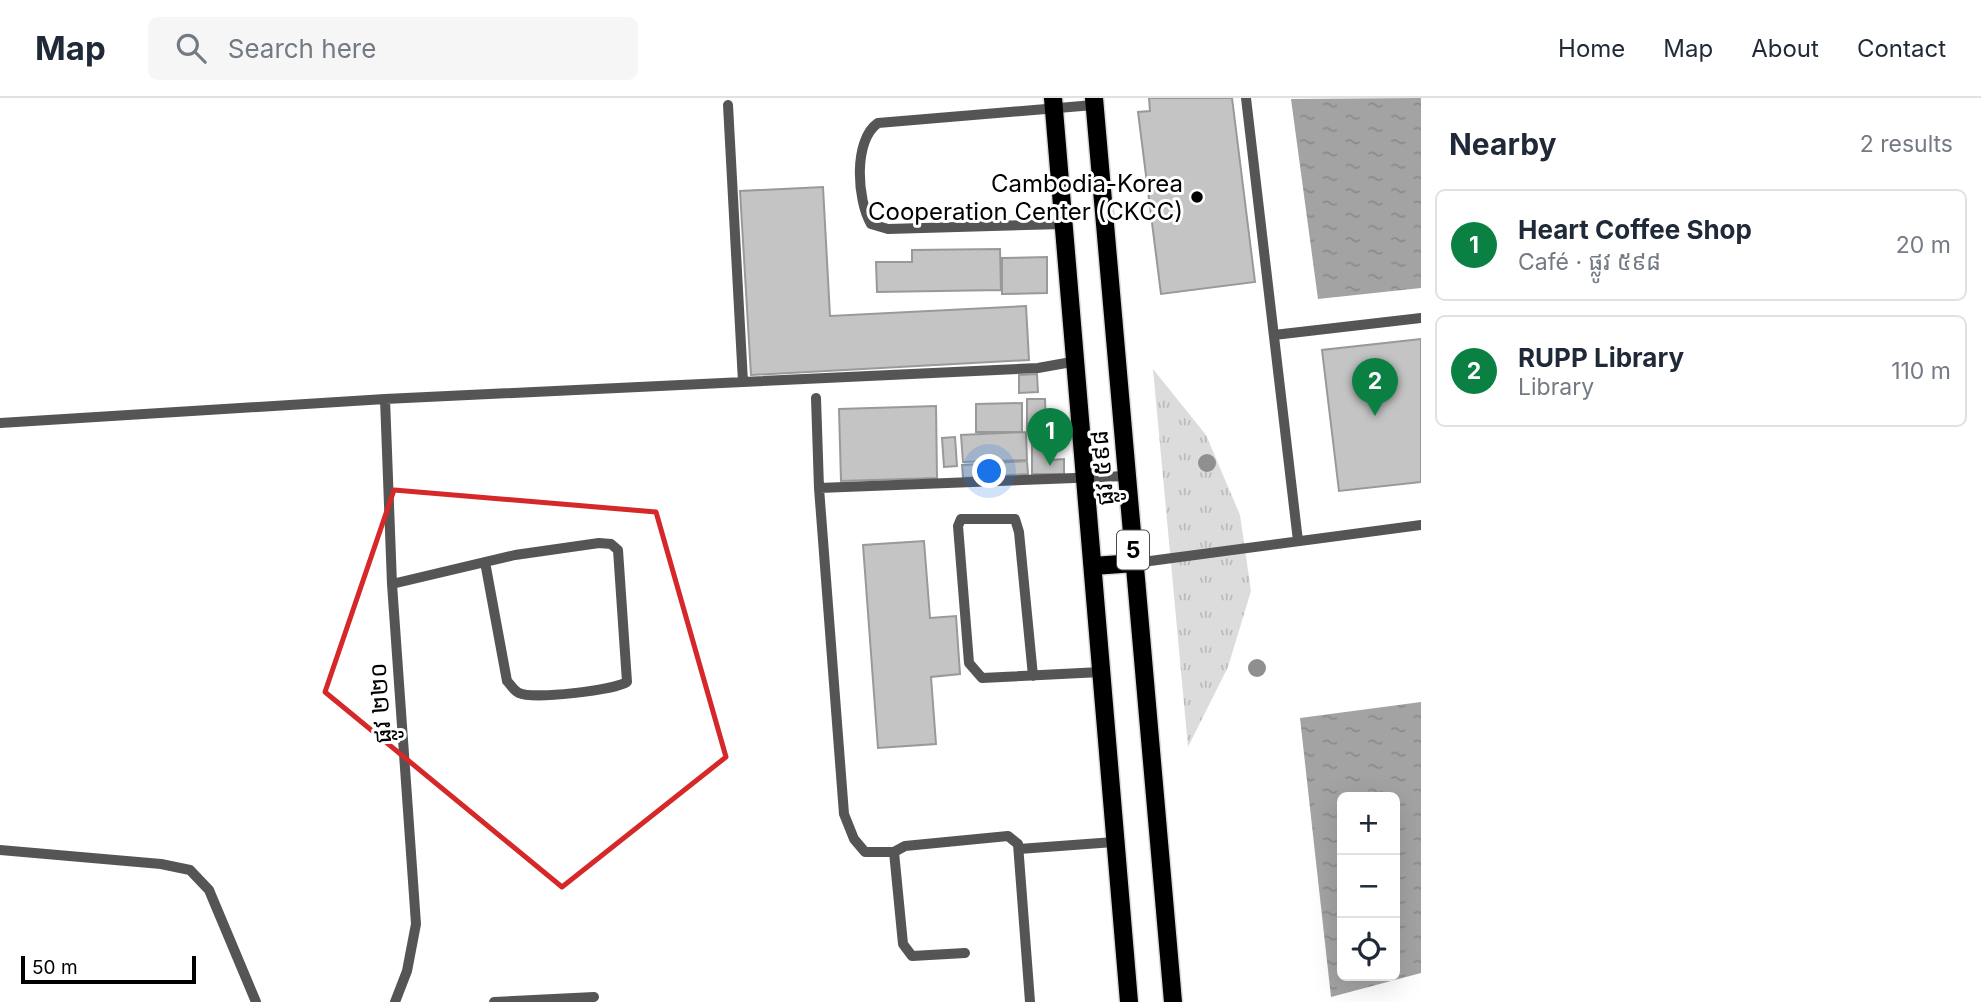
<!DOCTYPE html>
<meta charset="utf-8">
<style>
body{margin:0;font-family:Inter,"Noto Sans Khmer",sans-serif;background:#f6f6f7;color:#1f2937}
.controls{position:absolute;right:21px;bottom:21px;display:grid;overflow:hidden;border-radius:10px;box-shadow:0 7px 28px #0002}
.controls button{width:63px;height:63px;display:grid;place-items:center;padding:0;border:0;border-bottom:2px solid #e0e1e3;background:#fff;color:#1f2937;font:35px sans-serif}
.scale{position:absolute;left:21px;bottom:18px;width:175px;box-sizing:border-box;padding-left:7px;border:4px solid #000;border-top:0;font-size:19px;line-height:24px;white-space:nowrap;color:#000;-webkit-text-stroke:5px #fff;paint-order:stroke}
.you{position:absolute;left:990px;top:374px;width:24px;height:24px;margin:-18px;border:5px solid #fff;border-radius:50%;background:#1a73e8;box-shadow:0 0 0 10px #1a73e833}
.badge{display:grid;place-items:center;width:46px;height:46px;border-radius:50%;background:#0b8043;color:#fff;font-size:23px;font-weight:700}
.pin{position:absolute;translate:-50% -58px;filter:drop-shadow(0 2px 4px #0008)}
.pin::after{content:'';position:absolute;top:37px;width:24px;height:21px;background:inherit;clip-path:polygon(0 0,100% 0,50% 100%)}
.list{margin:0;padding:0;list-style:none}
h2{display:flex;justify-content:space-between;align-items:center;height:91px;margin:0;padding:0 28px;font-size:30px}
h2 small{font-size:23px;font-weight:400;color:#747a83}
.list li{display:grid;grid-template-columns:46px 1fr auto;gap:21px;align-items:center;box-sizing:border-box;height:112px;margin:0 14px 14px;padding:0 14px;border:2px solid #e0e1e3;border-radius:10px}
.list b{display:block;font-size:26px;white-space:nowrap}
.list p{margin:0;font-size:23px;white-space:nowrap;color:#747a83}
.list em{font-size:23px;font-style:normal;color:#747a83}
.icon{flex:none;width:38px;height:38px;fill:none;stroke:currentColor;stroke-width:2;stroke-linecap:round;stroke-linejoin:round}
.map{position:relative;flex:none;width:1421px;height:904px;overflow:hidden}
header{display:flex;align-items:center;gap:42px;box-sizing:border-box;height:98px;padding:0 35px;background:#fff;border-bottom:2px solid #e0e1e3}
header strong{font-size:33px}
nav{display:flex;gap:38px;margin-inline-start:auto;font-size:24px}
.search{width:490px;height:63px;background:#f6f6f7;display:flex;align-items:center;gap:18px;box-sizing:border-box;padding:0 24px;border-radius:10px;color:#747a83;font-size:26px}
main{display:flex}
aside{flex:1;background:#fff}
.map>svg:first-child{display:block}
.grass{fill:url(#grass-tufts)}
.water{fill:url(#water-ripples);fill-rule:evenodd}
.building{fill:#c4c4c4;stroke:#999;stroke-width:2}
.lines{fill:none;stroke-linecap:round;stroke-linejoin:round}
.primary-casing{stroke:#dbdbdb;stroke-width:21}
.lane{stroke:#555;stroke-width:10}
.primary{stroke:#000;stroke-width:18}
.tree{fill:#8f8f8f}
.marked{fill:none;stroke:#d62828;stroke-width:5;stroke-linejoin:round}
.poi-dot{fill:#000;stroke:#fff;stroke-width:2.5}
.labels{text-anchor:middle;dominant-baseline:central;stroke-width:6;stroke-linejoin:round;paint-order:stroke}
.shield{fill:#fff;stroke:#4c4c4c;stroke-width:2}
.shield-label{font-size:23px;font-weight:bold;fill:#000}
.poi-label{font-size:24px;fill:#000;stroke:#fff;text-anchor:end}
.street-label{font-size:24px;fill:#000;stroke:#fff}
</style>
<header>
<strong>Map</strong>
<div class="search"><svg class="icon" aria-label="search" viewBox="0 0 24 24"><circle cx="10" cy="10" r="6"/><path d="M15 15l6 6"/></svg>Search here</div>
<nav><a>Home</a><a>Map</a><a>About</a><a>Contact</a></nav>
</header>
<main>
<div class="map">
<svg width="1421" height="904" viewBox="0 0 1421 904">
<defs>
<pattern id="grass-tufts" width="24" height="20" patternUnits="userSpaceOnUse" patternTransform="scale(1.75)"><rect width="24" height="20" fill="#dcdcdc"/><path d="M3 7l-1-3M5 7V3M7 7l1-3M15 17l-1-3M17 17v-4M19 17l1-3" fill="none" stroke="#bbb"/></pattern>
<pattern id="water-ripples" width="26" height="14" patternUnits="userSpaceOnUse" patternTransform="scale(1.75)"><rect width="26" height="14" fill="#a3a3a3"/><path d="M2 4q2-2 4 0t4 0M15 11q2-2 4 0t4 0" fill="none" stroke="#8b8b8b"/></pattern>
</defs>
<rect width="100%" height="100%" fill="#fff"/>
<path class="grass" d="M 1153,271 L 1206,337 L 1240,417 L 1251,493 L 1228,569 L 1188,649 Z"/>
<path class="water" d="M 1421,0 L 1421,190 L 1318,201 L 1291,1 Z
M 1421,604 L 1421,875 L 1331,899 L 1300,620 ZM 1395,699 L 1395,878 L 1342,878 L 1342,699 Z"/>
<path class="building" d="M 1149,0 L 1232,0 L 1255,184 L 1161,196 L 1138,14 L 1150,13 Z
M 823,89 L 830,218 L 1026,208 L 1029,262 L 751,277 L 740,93 Z
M 1000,151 L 1001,192 L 877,194 L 876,164 L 912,164 L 912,152 Z
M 1047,159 L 1047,195 L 1002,196 L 1002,160 Z
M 1421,241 L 1421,384 L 1339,393 L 1322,252 Z
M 1037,276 L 1038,294 L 1019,295 L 1019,277 Z
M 1027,301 L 1045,301 L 1046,333 L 1027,333 Z
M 1022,305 L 1022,334 L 976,334 L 976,306 Z
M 936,308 L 937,380 L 841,383 L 839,311 Z
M 1026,334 L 1027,362 L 963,364 L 961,337 Z
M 1051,334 L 1051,362 L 1064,361 L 1064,376 L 1032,376 L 1032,335 Z
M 955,339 L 957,368 L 944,369 L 942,340 Z
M 1027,363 L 1028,376 L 963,380 L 962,367 Z
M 924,443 L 930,520 L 956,518 L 960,576 L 931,579 L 936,646 L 878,650 L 863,447 Z"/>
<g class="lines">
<defs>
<path id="primary" d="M 1053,0 L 1129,904
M 1094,0 L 1173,904
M 1093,468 L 1135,465"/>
</defs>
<use href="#primary" class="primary-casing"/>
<path class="lane" d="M 1246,0 L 1298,443
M 728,7 L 743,284
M 1064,126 L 888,131 L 871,126 C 857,102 853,42 878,25 L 1094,7
M 1274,237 L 1421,220
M 816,300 L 819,390 L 844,716 L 854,741 L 865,754 L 894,754
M 385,301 L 392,486 L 416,826 L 407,873 L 395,904
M 0,325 L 385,301 L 1038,270 L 1077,263
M 819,390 L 1127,378
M 1135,465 L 1421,427
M 392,486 L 515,457 L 599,445 L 611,446 L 618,452 L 627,584 C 614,592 533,602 519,595 C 514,593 511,587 507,583 L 485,464
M 1033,578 L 1019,434 L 1015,421 L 961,421 L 958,428 L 969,565 L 982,580 L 1101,574
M 1019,751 L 1114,744
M 0,752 L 161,766 L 190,772 L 209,792 L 256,904
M 965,855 L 912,858 L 903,846 L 894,754 L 905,748 L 1008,738 L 1018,746 L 1030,904
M 494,904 L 594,899"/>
<use href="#primary" class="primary"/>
</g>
<g class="tree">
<circle cx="1207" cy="365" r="9"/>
<circle cx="1257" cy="570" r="9"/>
</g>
<path class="marked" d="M 394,392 L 656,414 L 726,659 L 562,789 L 325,594 Z"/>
<circle class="poi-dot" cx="1197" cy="99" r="7"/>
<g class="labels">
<rect class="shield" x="1117" y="432.5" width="32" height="39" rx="5"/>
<g class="shield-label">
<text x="1133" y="452">5</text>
</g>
<g class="poi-label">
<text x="1183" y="85">Cambodia-Korea<tspan x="1183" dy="28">Cooperation Center (CKCC)</tspan></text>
</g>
<g class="street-label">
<text transform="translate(1102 370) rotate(-95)">ផ្លូវ ៥៩៨</text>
<text transform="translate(380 605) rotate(-94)">ផ្លូវ ២២០</text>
</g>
</g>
</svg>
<div class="controls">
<button>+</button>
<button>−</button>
<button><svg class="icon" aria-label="locate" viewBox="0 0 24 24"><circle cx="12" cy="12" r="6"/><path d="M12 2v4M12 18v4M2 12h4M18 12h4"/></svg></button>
</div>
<div class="scale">50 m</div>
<div class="you"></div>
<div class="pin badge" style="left:1050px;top:368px">1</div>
<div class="pin badge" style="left:1375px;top:318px">2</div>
</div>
<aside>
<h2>Nearby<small>2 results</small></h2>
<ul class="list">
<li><span class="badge">1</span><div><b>Heart Coffee Shop</b><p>Café · ផ្លូវ ៥៩៨</p></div><em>20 m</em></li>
<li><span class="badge">2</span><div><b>RUPP Library</b><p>Library</p></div><em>110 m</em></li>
</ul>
</aside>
</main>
